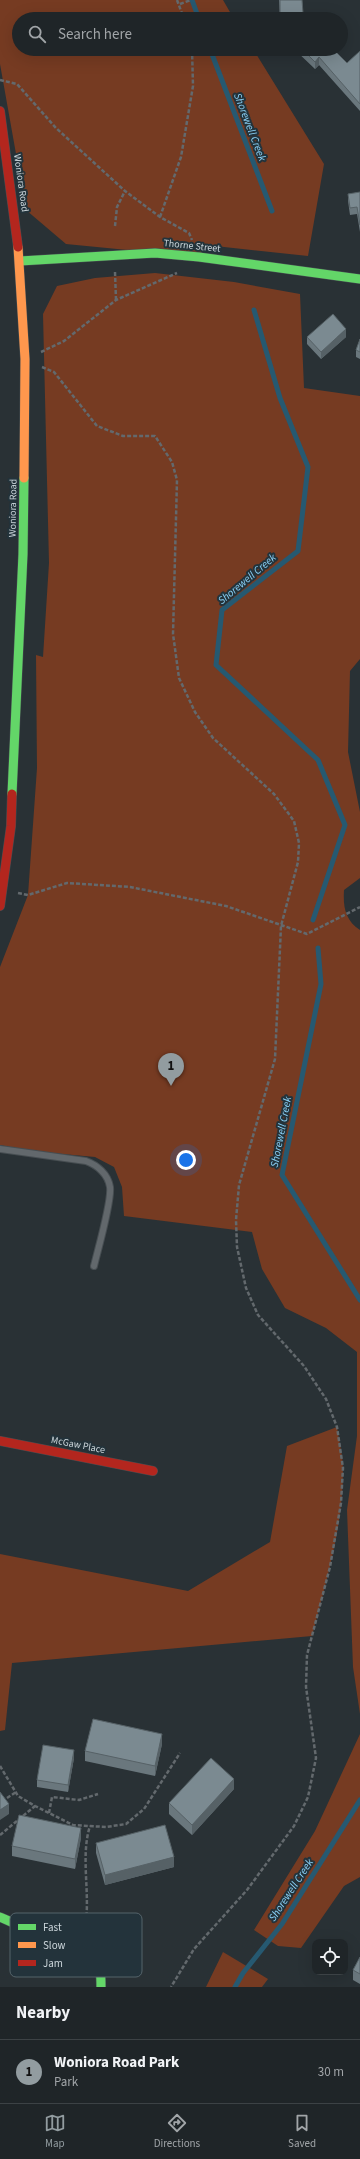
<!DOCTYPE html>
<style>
body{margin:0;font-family:"Source Sans 3",sans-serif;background:#272d30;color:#f1f3f6}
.controls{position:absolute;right:12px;bottom:12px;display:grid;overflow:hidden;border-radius:8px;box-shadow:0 4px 16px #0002}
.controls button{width:36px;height:36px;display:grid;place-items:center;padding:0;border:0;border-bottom:1px solid #3c4245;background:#1f2528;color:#f1f3f6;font:20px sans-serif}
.you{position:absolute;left:186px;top:1160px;width:14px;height:14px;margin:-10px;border:3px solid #fff;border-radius:50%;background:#1a73e8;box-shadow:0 0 0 6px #1a73e833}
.badge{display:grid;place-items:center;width:26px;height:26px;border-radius:50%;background:#929ca0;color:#111;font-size:13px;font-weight:700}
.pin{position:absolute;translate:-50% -33px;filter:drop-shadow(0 1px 2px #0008)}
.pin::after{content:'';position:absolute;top:21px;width:14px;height:12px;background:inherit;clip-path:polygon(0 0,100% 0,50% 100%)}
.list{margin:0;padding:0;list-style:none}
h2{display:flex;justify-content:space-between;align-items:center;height:52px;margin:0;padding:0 16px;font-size:17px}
h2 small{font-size:13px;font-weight:400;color:#a1a5a8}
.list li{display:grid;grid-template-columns:26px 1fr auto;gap:12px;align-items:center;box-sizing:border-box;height:64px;padding:0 16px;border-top:1px solid #3c4245}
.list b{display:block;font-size:15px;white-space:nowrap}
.list p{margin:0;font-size:13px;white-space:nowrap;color:#a1a5a8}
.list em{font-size:13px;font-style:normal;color:#a1a5a8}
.icon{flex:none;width:22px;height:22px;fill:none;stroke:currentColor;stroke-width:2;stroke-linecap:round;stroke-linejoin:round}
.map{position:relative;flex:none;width:360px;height:1987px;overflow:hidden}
.search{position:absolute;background:#1f2528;box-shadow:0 4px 16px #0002;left:12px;right:12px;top:12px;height:44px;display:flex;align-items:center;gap:10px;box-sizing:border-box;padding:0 14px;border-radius:22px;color:#a1a5a8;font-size:15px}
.sheet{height:116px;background:#1f2528}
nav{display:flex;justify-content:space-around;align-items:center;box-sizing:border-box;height:56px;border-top:1px solid #3c4245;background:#1f2528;font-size:11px;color:#a1a5a8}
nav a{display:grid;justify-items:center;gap:2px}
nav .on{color:#929ca0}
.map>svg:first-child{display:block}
.green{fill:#763b22}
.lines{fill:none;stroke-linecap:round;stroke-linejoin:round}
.stream{stroke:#265971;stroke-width:5}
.lane-casing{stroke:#474e52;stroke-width:8}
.fast-casing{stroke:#474e52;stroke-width:10}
.slow-casing{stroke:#474e52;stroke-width:10}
.jam-casing{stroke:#474e52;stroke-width:10}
.path{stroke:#63696d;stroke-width:2.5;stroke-dasharray:4 2;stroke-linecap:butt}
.lane{stroke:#62686c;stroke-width:6}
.fast{stroke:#63d668;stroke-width:9}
.slow{stroke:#ff974d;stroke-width:9}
.jam{stroke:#b3261e;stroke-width:9}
.wall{fill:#6a777d}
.shaded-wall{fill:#566166}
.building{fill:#7b8a91;stroke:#566166}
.labels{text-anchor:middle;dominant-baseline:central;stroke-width:4;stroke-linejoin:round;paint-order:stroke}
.street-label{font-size:10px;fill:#cbd5da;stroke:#23333b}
.water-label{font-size:11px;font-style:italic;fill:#8ad1f7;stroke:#23333b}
.key{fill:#23333b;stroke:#55646b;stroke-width:1}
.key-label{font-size:11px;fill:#cbd5da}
</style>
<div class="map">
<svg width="360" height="1987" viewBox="0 0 360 1987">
<rect width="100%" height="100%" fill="#293135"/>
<path class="green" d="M 0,0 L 223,0 L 234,19 L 19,19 L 19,49 L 253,49 L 324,164 L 308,256 L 206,245 L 199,257 L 66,244 L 26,210 L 0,64 Z
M 155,273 L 234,282 L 300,294 L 304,388 L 360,396 L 360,659 L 350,671 L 348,752 L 360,812 L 360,878 L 344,890 C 343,907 345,920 360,930 L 360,1714 L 353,1667 L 347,1510 L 357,1436 L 357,1352 L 326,1328 L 285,1308 L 262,1269 L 252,1232 L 124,1216 L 122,1187 L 114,1167 L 95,1157 L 30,1151 L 0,1145 L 0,967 L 28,895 L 37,768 L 36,655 L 43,657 L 49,563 L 43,314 L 57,286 L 95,278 Z
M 337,1427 C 339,1441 343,1456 343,1470 C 343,1526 326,1582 312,1636 L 12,1663 L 5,1730 L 0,1731 L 0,1554 L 188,1591 L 270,1542 L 287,1446 Z
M 360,1734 L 360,1877 L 344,1886 L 301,1948 L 278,1946 L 254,1930 L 315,1831 Z
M 223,1952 L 268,1979 L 262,1987 L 206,1987 Z"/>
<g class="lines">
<path class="stream" d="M 192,0 L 199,19
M 210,49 L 272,211
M 254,310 L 280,398 L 308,467 L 298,551 L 222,610 L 216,665 L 318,760 L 345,825 L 313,920
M 318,948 L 321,984 L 282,1175 L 360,1300
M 235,1987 L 243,1973 L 282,1924 L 360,1800"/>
<defs>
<path id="lane" d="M 0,1149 L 86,1161 C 97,1165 108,1174 110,1187 C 112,1201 98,1249 94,1266"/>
<path id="fast" d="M 20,261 L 155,253 L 199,257 L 360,279
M 12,794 L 23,554 L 24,478
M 0,1917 C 9,1921 19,1926 29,1929 C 50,1936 83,1938 96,1960 C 101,1968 101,1978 101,1987"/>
<path id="slow" d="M 18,247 L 25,359 L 24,478"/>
<path id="jam" d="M 0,111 L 18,247
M 0,906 L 11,826 L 12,794
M 0,1441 L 153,1471"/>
</defs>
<use href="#lane" class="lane-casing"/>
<use href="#fast" class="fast-casing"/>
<use href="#slow" class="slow-casing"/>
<use href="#jam" class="jam-casing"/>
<path class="path" d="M 177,0 L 184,19
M 180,4 L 191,0
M 0,80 L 17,84 L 56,128 L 125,191 L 160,217 L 189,233 L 192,240
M 160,217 L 181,157 L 193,86 L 192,49
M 115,226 L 117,207 L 125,191
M 115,272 L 116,300
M 41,352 L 64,341 L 116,300 L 177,273
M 42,367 L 54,372 L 97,426 L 123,436 L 155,436 L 172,462 L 177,480 L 173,634 L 179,678 L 195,712 L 213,738 L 274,794 L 294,821 L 299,843 L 298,862 L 281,926 L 275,1059 L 239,1185 L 236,1220 L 237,1247 L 246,1288 L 258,1315 L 304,1366 L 326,1399 L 337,1427 L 343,1468 L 341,1503 L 330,1567 L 307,1655 L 306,1687 L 316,1758 L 308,1797 L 294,1826 L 247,1890 L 194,1949 L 171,1987
M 18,893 L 28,895 L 67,883 L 130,887 L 226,906 L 307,934 L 360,907
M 0,1766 L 18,1796 L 35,1806 L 73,1825 L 106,1827 L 126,1824 L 144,1809 L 180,1753
M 7,1798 L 16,1792
M 49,1813 L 52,1797 L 79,1800 L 98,1794
M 0,1835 L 35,1806
M 85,1928 C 91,1895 80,1857 90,1826"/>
<use href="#lane" class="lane"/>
<use href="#fast" class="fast"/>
<use href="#slow" class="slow"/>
<use href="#jam" class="jam"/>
</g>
<path class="wall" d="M 279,0 L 302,0 L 303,19 L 280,19 Z
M 294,49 L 333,49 L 347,63 L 360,51 L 360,111 L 319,65 L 315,69 Z
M 360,192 L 360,232 L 357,214 L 350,215 L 348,201 L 348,194 Z
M 307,337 L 346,337 L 321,359 L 307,344 Z
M 360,339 L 360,359 L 356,357 L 356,350 Z
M 162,1744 L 155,1776 L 85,1761 L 85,1751 Z
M 74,1758 L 68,1792 L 37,1787 L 37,1780 Z
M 234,1789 L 192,1835 L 169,1814 L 169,1803 Z
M 81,1838 L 75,1869 L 12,1856 L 12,1846 Z
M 96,1843 L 174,1867 L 105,1885 L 96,1853 Z
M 360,1957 L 360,1984 L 353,1980 L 353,1970 Z"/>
<path class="shaded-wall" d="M 319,57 L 319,65 L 315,69 L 315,62 Z
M 346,329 L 346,337 L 321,359 L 321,352 Z
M 162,1734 L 162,1744 L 155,1776 L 155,1766 Z
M 74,1750 L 74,1758 L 68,1792 L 68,1785 Z
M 234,1779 L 234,1789 L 192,1835 L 192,1825 Z
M 9,1804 L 9,1814 L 0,1820 L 0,1810 Z
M 81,1828 L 81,1838 L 75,1869 L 75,1859 Z
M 174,1857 L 174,1867 L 105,1885 L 105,1875 Z"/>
<path class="building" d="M 280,0 L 302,0 L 303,13 L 280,14 Z
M 302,49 L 333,49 L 347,63 L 360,51 L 360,104 L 319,57 L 315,62 Z
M 360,192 L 360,225 L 357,207 L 350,208 L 348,194 Z
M 333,314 L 346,329 L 321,352 L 307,337 Z
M 360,339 L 360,352 L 356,350 Z
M 93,1719 L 162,1734 L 155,1766 L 85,1751 Z
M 43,1745 L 74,1750 L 68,1785 L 37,1780 Z
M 211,1758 L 234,1779 L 192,1825 L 169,1803 Z
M 0,1792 L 9,1804 L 0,1810 Z
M 19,1815 L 81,1828 L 75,1859 L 12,1846 Z
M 165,1825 L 174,1857 L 105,1875 L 96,1843 Z
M 360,1957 L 360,1974 L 353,1970 Z"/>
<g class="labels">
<g class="street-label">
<text transform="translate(21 183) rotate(82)">Woniora Road</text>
<text transform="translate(192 246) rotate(6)">Thorne Street</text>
<text transform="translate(13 508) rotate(-89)">Woniora Road</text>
<text transform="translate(78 1445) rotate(11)">McGaw Place</text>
</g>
<g class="water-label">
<text transform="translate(250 127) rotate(69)">Shorewell Creek</text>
<text transform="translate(247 579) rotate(-40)">Shorewell Creek</text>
<text transform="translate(281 1132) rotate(-79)">Shorewell Creek</text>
<text transform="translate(291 1890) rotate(-57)">Shorewell Creek</text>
</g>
</g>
<rect x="10" y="1913" width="132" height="64" rx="6" class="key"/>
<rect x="18" y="1924" width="18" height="6" fill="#63d668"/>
<rect x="18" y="1942" width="18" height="6" fill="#ff974d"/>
<rect x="18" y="1960" width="18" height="6" fill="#b3261e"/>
<g class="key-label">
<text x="43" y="1931">Fast</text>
<text x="43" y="1949">Slow</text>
<text x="43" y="1967">Jam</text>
</g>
</svg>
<div class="controls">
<button><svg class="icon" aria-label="locate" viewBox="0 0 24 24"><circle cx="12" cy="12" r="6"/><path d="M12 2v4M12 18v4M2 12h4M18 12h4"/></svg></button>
</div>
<div class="you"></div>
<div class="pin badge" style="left:171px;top:1086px">1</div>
<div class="search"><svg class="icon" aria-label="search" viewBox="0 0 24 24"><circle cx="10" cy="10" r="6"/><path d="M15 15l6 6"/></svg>Search here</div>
</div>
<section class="sheet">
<h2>Nearby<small></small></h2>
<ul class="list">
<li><span class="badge">1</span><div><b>Woniora Road Park</b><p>Park</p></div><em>30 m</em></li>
</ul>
</section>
<nav>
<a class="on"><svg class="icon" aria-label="map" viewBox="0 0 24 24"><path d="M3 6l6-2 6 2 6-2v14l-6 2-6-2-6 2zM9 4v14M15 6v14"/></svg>Map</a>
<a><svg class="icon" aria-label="directions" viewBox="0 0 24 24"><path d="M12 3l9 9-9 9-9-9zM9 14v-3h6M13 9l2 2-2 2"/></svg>Directions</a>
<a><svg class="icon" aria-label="saved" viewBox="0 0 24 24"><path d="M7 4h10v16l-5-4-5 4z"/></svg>Saved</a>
</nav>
